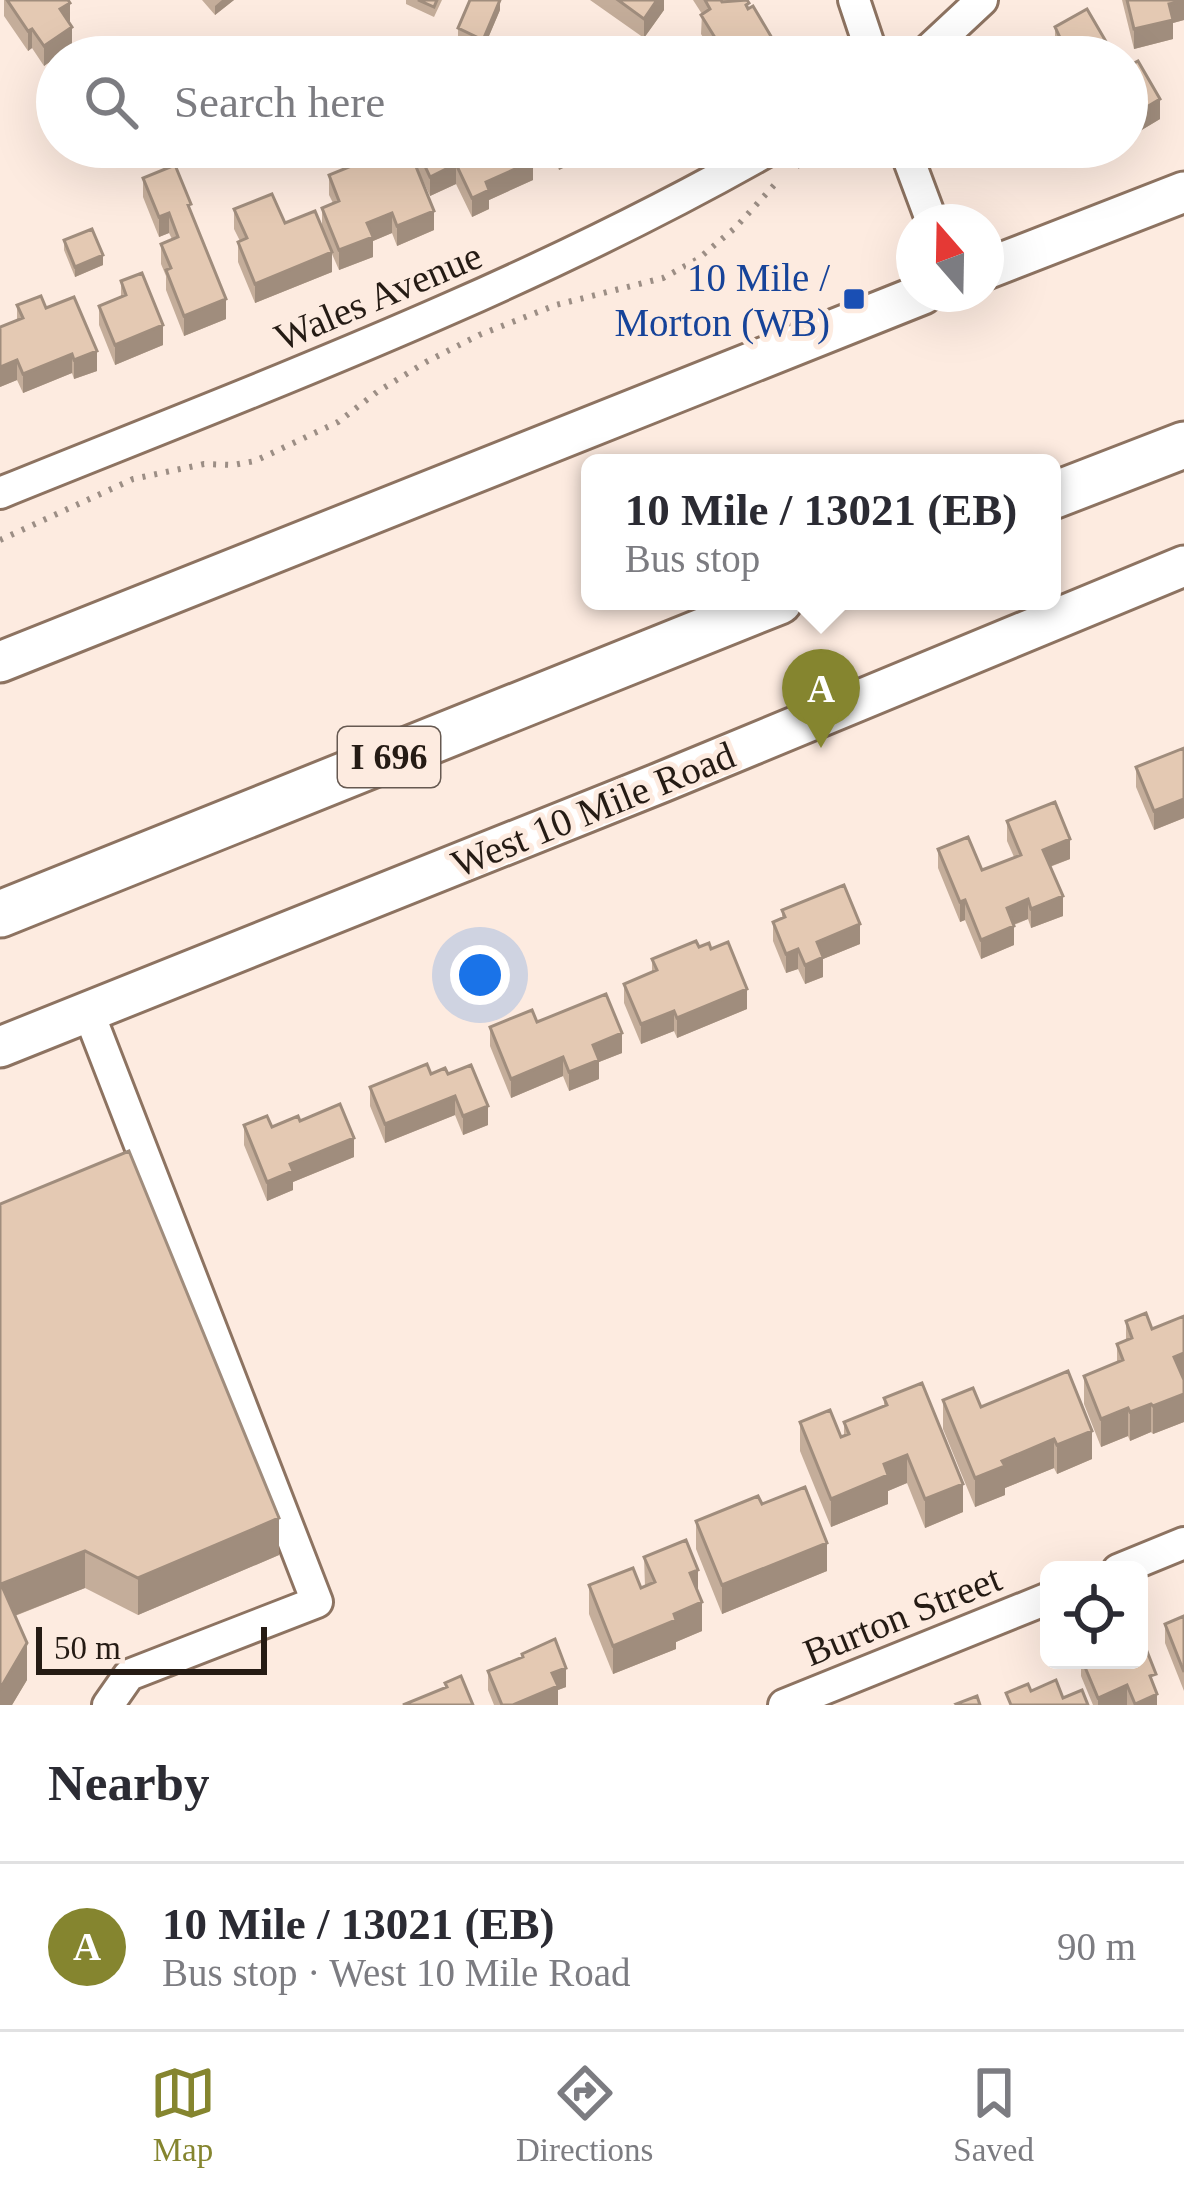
<!DOCTYPE html>
<meta charset="utf-8">
<style>
body{margin:0;font-family:"Times New Roman",serif;background:#f7f7f7;color:#2b2b33}
.controls{position:absolute;right:36px;bottom:36px;display:grid;overflow:hidden;border-radius:18px;box-shadow:0 12px 48px #0002}
.controls button{width:108px;height:108px;display:grid;place-items:center;padding:0;border:0;border-bottom:3px solid #e1e1e2;background:#fff;color:#2b2b33;font:60px sans-serif}
.compass{position:absolute;left:896px;top:204px;width:108px;height:108px;border-radius:50%;background:#fff;box-shadow:0 12px 48px #0002;rotate:340deg}
.scale{position:absolute;left:36px;bottom:30px;width:231px;box-sizing:border-box;padding-left:12px;border:6px solid #251b14;border-top:0;font-size:33px;line-height:42px;white-space:nowrap;color:#251b14;-webkit-text-stroke:9px #fdebe0;paint-order:stroke}
.you{position:absolute;left:480px;top:975px;width:42px;height:42px;margin:-30px;border:9px solid #fff;border-radius:50%;background:#1a73e8;box-shadow:0 0 0 18px #1a73e833}
.badge{display:grid;place-items:center;width:78px;height:78px;border-radius:50%;background:#85852f;color:#fff;font-size:39px;font-weight:700}
.pin{position:absolute;translate:-50% -99px;filter:drop-shadow(0 3px 6px #0008)}
.pin::after{content:'';position:absolute;top:63px;width:42px;height:36px;background:inherit;clip-path:polygon(0 0,100% 0,50% 100%)}
.popup{position:absolute;left:581px;top:454px;width:480px;height:156px;box-sizing:border-box;display:grid;place-content:center;border-radius:18px;background:#fff;filter:drop-shadow(0 3px 9px #0005);font-size:39px;white-space:nowrap;color:#7c7c81}
.popup b{font-size:45px;color:#2b2b33}
.popup::after{content:'';position:absolute;left:50%;top:100%;margin-left:-24px;border:24px solid transparent;border-top-color:#fff}
.list{margin:0;padding:0;list-style:none}
h2{display:flex;justify-content:space-between;align-items:center;height:156px;margin:0;padding:0 48px;font-size:51px}
h2 small{font-size:39px;font-weight:400;color:#7c7c81}
.list li{display:grid;grid-template-columns:78px 1fr auto;gap:36px;align-items:center;box-sizing:border-box;height:168px;padding:0 48px;border-top:3px solid #e1e1e2}
.list b{display:block;font-size:45px;white-space:nowrap}
.list p{margin:0;font-size:39px;white-space:nowrap;color:#7c7c81}
.list em{font-size:39px;font-style:normal;color:#7c7c81}
.icon{flex:none;width:66px;height:66px;fill:none;stroke:currentColor;stroke-width:2;stroke-linecap:round;stroke-linejoin:round}
.map{position:relative;flex:none;width:1184px;height:1705px;overflow:hidden}
.search{position:absolute;background:#fff;box-shadow:0 12px 48px #0002;left:36px;right:36px;top:36px;height:132px;display:flex;align-items:center;gap:30px;box-sizing:border-box;padding:0 42px;border-radius:66px;color:#7c7c81;font-size:45px}
.sheet{height:324px;background:#fff}
nav{display:flex;justify-content:space-around;align-items:center;box-sizing:border-box;height:168px;border-top:3px solid #e1e1e2;background:#fff;font-size:33px;color:#7c7c81}
nav a{display:grid;justify-items:center;gap:6px}
nav .on{color:#85852f}
.map>svg:first-child{display:block}
.lines{fill:none;stroke-linecap:round;stroke-linejoin:round}
.minor-casing{stroke:#8d7361;stroke-width:36}
.major-casing{stroke:#8d7361;stroke-width:45}
.highway-casing{stroke:#8d7361;stroke-width:51}
.path{stroke:#9c8e85;stroke-width:6;stroke-dasharray:3 9;stroke-linecap:butt}
.minor{stroke:#fff;stroke-width:30}
.major{stroke:#fff;stroke-width:39}
.highway{stroke:#fff;stroke-width:45}
.wall{fill:#c4ad9a}
.shaded-wall{fill:#a08d7d}
.building{fill:#e4c9b3;stroke:#a08d7d;stroke-width:3}
.transit-dot{fill:#1a4fb4;stroke:#fdebe0;stroke-width:4.5}
.labels{text-anchor:middle;dominant-baseline:central;stroke-width:10;stroke-linejoin:round;paint-order:stroke}
.shield{fill:#fdebe0;stroke:#665951;stroke-width:3}
.shield-label{font-size:36px;font-weight:bold;fill:#251b14}
.transit-label{font-size:39px;fill:#164399;stroke:#fdebe0;text-anchor:end}
.street-label{font-size:39px;fill:#251b14;stroke:#fdebe0}
</style>
<div class="map">
<svg width="1184" height="1705" viewBox="0 0 1184 1705">
<rect width="100%" height="100%" fill="#fdebe0"/>
<g class="lines">
<defs>
<path id="minor" d="M 854,0 L 873,57
M 921,57 L 982,0
M 904,147 L 932,222
M 0,493 C 262,387 528,288 774,147
M 88,1011 L 317,1602 L 129,1675 L 108,1705
M 1118,1570 L 1184,1543
M 784,1705 L 1049,1598"/>
<path id="major" d="M 986,269 L 1184,192
M 0,662 L 923,294
M 0,1047 L 662,782 L 1184,566"/>
<path id="highway" d="M 1052,496 L 1184,445
M 0,914 L 779,601"/>
</defs>
<use href="#minor" class="minor-casing"/>
<use href="#major" class="major-casing"/>
<use href="#highway" class="highway-casing"/>
<path class="path" d="M 797,166 L 823,153 L 877,148
M 0,540 L 133,479 L 204,464 L 233,465 L 255,461 L 338,422 L 377,392 L 426,362 L 479,335 L 556,305 L 663,278 L 698,259 L 735,228 L 777,182"/>
<use href="#minor" class="minor"/>
<use href="#major" class="major"/>
<use href="#highway" class="highway"/>
</g>
<path class="wall" d="M 4,0 L 68,0 L 72,46 L 44,66 L 32,48 L 28,51 L 4,16 Z
M 202,0 L 234,0 L 215,15 Z
M 406,0 L 442,0 L 434,17 L 406,4 Z
M 590,0 L 664,0 L 664,10 L 644,38 Z
M 693,0 L 747,0 L 749,9 L 772,57 L 715,57 L 701,34 L 702,14 Z
M 1122,0 L 1184,0 L 1184,20 L 1173,23 L 1173,39 L 1134,49 Z
M 500,10 L 483,50 L 458,38 L 458,28 Z
M 1055,27 L 1115,57 L 1060,57 L 1055,47 Z
M 1127,67 L 1160,119 L 1135,134 L 1127,121 Z
M 415,147 L 533,180 L 489,200 L 489,209 L 472,217 L 456,184 L 430,196 L 416,166 L 434,230 L 397,246 L 392,233 L 373,241 L 373,257 L 339,270 L 332,254 L 332,272 L 255,303 L 238,262 L 238,242 L 240,241 L 234,229 L 234,209 L 285,223 L 322,227 L 322,208 L 333,203 L 329,195 L 329,175 L 415,165 Z
M 548,147 L 608,147 L 608,150 L 575,167 L 573,163 L 559,170 Z
M 143,178 L 191,213 L 226,319 L 184,336 L 166,290 L 166,276 L 161,264 L 161,244 L 172,239 L 169,233 L 159,237 L 143,197 Z
M 64,240 L 103,265 L 75,277 L 64,250 Z
M 121,281 L 163,345 L 115,365 L 99,325 L 99,306 L 121,297 Z
M 17,305 L 46,308 L 97,371 L 74,379 L 72,373 L 23,393 L 17,380 L 0,387 L 17,320 Z
M 1184,748 L 1184,818 L 1154,830 L 1136,787 L 1136,767 Z
M 1007,821 L 1070,859 L 1050,867 L 1063,916 L 1031,928 L 1028,919 L 1014,925 L 1014,945 L 981,959 L 965,920 L 960,922 L 938,868 L 938,849 L 982,870 L 1014,857 L 1007,841 Z
M 782,910 L 860,944 L 823,959 L 823,977 L 805,984 L 798,969 L 786,973 L 773,941 L 773,922 L 782,918 Z
M 699,947 L 747,1009 L 677,1038 L 674,1031 L 641,1044 L 624,1003 L 624,984 L 652,972 L 652,959 Z
M 537,1022 L 622,1053 L 599,1062 L 599,1079 L 569,1091 L 563,1076 L 511,1098 L 490,1046 L 490,1027 Z
M 431,1074 L 448,1074 L 488,1125 L 463,1135 L 455,1115 L 385,1143 L 370,1106 L 370,1087 Z
M 300,1121 L 354,1157 L 293,1182 L 293,1190 L 267,1201 L 244,1145 L 244,1125 L 272,1127 Z
M 0,1204 L 279,1555 L 138,1615 L 85,1588 L 15,1616 L 27,1680 L 12,1705 Z
M 1184,1316 L 1184,1422 L 1153,1434 L 1151,1432 L 1130,1441 L 1128,1436 L 1101,1447 L 1084,1404 L 1084,1376 L 1117,1363 L 1117,1344 L 1126,1340 L 1126,1321 L 1152,1329 Z
M 884,1398 L 963,1512 L 925,1528 L 907,1483 L 888,1491 L 888,1504 L 831,1527 L 800,1451 L 800,1422 L 841,1437 L 844,1436 L 844,1422 L 884,1406 Z
M 943,1400 L 981,1407 L 1092,1459 L 1057,1474 L 1054,1468 L 1005,1488 L 1005,1495 L 975,1507 L 943,1429 Z
M 696,1521 L 827,1571 L 722,1614 L 696,1549 Z
M 644,1557 L 698,1592 L 702,1631 L 676,1642 L 676,1649 L 613,1674 L 589,1614 L 589,1585 L 641,1588 L 645,1586 Z
M 1184,1616 L 1184,1691 L 1165,1643 L 1165,1624 Z
M 522,1654 L 566,1687 L 558,1690 L 558,1705 L 494,1705 L 488,1690 L 488,1671 L 522,1657 Z
M 1081,1660 L 1139,1660 L 1156,1692 L 1157,1705 L 1093,1705 L 1081,1676 Z"/>
<path class="shaded-wall" d="M 222,0 L 234,0 L 215,15 L 215,6 Z
M 500,0 L 500,10 L 483,50 L 483,40 Z
M 657,0 L 664,0 L 664,10 L 644,38 L 644,19 Z
M 1184,1 L 1184,20 L 1173,23 L 1173,39 L 1134,49 L 1134,29 L 1169,4 Z
M 70,3 L 70,22 L 60,9 Z
M 72,27 L 72,46 L 44,66 L 44,46 Z
M 32,29 L 32,48 L 28,51 L 28,31 Z
M 772,38 L 772,57 L 740,57 Z
M 1160,99 L 1160,119 L 1135,134 L 1135,114 Z
M 565,147 L 573,147 L 573,163 L 559,170 L 559,150 Z
M 608,147 L 608,150 L 575,167 L 575,148 Z
M 533,161 L 533,180 L 489,200 L 489,209 L 472,217 L 472,198 L 486,182 Z
M 456,164 L 456,184 L 430,196 L 430,177 Z
M 434,211 L 434,230 L 397,246 L 397,226 Z
M 169,213 L 169,233 L 159,237 L 159,217 Z
M 392,213 L 392,233 L 373,241 L 373,257 L 339,270 L 339,250 L 367,223 Z
M 332,252 L 332,272 L 255,303 L 255,284 Z
M 103,255 L 103,265 L 75,277 L 75,267 Z
M 226,299 L 226,319 L 184,336 L 184,316 Z
M 163,325 L 163,345 L 115,365 L 115,345 Z
M 97,351 L 97,371 L 74,379 L 74,360 Z
M 72,354 L 72,373 L 23,393 L 23,374 Z
M 17,360 L 17,380 L 0,387 L 0,367 Z
M 1184,799 L 1184,818 L 1154,830 L 1154,811 Z
M 1070,839 L 1070,859 L 1043,869 L 1043,850 Z
M 1063,896 L 1063,916 L 1031,928 L 1031,909 Z
M 1028,899 L 1028,919 L 1007,927 L 1007,908 Z
M 965,900 L 965,920 L 960,922 L 960,902 Z
M 860,924 L 860,944 L 823,959 L 823,977 L 805,984 L 805,965 L 817,942 Z
M 1014,926 L 1014,945 L 981,959 L 981,940 Z
M 798,949 L 798,969 L 786,973 L 786,954 Z
M 747,989 L 747,1009 L 677,1038 L 677,1018 Z
M 674,1011 L 674,1031 L 641,1044 L 641,1024 Z
M 622,1033 L 622,1053 L 599,1062 L 599,1079 L 569,1091 L 569,1072 L 593,1045 Z
M 563,1057 L 563,1076 L 511,1098 L 511,1079 Z
M 455,1096 L 455,1115 L 385,1143 L 385,1124 Z
M 488,1106 L 488,1125 L 463,1135 L 463,1116 Z
M 354,1138 L 354,1157 L 293,1182 L 293,1190 L 267,1201 L 267,1182 L 290,1164 Z
M 1184,1353 L 1184,1382 L 1174,1357 Z
M 1184,1394 L 1184,1422 L 1153,1434 L 1153,1406 Z
M 1151,1404 L 1151,1432 L 1130,1441 L 1130,1412 Z
M 1128,1408 L 1128,1436 L 1101,1447 L 1101,1419 Z
M 1092,1431 L 1092,1459 L 1057,1474 L 1057,1445 Z
M 1054,1439 L 1054,1468 L 1005,1488 L 1005,1495 L 975,1507 L 975,1478 L 1002,1461 Z
M 907,1455 L 907,1483 L 888,1491 L 888,1504 L 831,1527 L 831,1499 L 884,1464 Z
M 963,1484 L 963,1512 L 925,1528 L 925,1499 Z
M 279,1518 L 279,1555 L 138,1615 L 138,1578 Z
M 827,1543 L 827,1571 L 722,1614 L 722,1585 Z
M 85,1551 L 85,1588 L 1,1621 L 1,1584 Z
M 698,1570 L 698,1598 L 690,1573 Z
M 702,1602 L 702,1631 L 676,1642 L 676,1649 L 613,1674 L 613,1646 L 674,1614 Z
M 27,1643 L 27,1680 L 12,1705 L 0,1705 L 0,1689 Z
M 566,1668 L 566,1687 L 558,1690 L 558,1705 L 513,1705 L 552,1673 Z
M 1127,1685 L 1127,1705 L 1098,1705 L 1098,1698 Z
M 1157,1694 L 1157,1705 L 1135,1705 L 1135,1704 Z"/>
<path class="building" d="M 7,0 L 68,0 L 70,3 L 60,9 L 72,27 L 44,46 L 32,29 L 28,31 Z
M 418,0 L 437,0 L 434,7 Z
M 470,0 L 500,0 L 483,40 L 458,28 Z
M 618,0 L 657,0 L 644,19 Z
M 705,0 L 721,0 L 722,2 L 747,0 L 749,3 L 746,5 L 748,9 L 753,6 L 772,38 L 740,57 L 727,57 L 701,15 L 710,9 Z
M 1127,0 L 1184,0 L 1184,1 L 1169,4 L 1173,20 L 1134,29 Z
M 1087,9 L 1115,57 L 1069,57 L 1055,27 Z
M 1138,61 L 1160,99 L 1135,114 L 1127,102 L 1127,67 Z
M 398,147 L 408,147 L 434,211 L 397,226 L 392,213 L 367,223 L 373,237 L 339,250 L 322,208 L 339,201 L 329,175 Z
M 416,147 L 526,147 L 533,161 L 486,182 L 489,190 L 472,198 L 456,164 L 430,177 Z
M 175,165 L 191,204 L 188,205 L 226,299 L 184,316 L 166,270 L 171,268 L 161,244 L 178,237 L 169,213 L 159,217 L 143,178 Z
M 272,194 L 285,223 L 315,211 L 332,252 L 255,284 L 238,242 L 247,238 L 234,209 Z
M 92,229 L 103,255 L 75,267 L 64,240 Z
M 142,273 L 163,325 L 115,345 L 99,306 L 126,295 L 121,281 Z
M 41,296 L 46,308 L 74,297 L 97,351 L 74,360 L 72,354 L 23,374 L 17,360 L 0,367 L 0,327 L 23,318 L 17,305 Z
M 1184,748 L 1184,799 L 1154,811 L 1136,767 Z
M 1055,802 L 1070,839 L 1043,850 L 1063,896 L 1031,909 L 1028,899 L 1007,908 L 1014,926 L 981,940 L 965,900 L 960,902 L 938,849 L 968,837 L 982,870 L 990,867 L 1021,855 L 1007,821 Z
M 844,885 L 860,924 L 817,942 L 823,957 L 805,965 L 798,949 L 786,954 L 773,922 L 785,917 L 782,910 Z
M 696,941 L 699,947 L 709,943 L 711,949 L 728,942 L 747,989 L 677,1018 L 674,1011 L 641,1024 L 624,984 L 657,970 L 652,959 Z
M 606,994 L 622,1033 L 593,1045 L 599,1060 L 569,1072 L 563,1057 L 511,1079 L 490,1027 L 532,1010 L 537,1022 Z
M 427,1064 L 431,1074 L 445,1068 L 448,1074 L 471,1065 L 488,1106 L 463,1116 L 455,1096 L 385,1124 L 370,1087 Z
M 340,1104 L 354,1138 L 290,1164 L 293,1171 L 267,1182 L 244,1125 L 267,1116 L 272,1127 L 298,1116 L 300,1121 Z
M 129,1151 L 279,1518 L 138,1578 L 85,1551 L 1,1584 L 27,1643 L 0,1689 L 0,1204 Z
M 1146,1313 L 1152,1329 L 1184,1316 L 1184,1353 L 1174,1357 L 1184,1380 L 1184,1394 L 1153,1406 L 1151,1404 L 1130,1412 L 1128,1408 L 1101,1419 L 1084,1376 L 1123,1360 L 1117,1344 L 1132,1338 L 1126,1321 Z
M 1068,1371 L 1092,1431 L 1057,1445 L 1054,1439 L 1002,1461 L 1005,1466 L 975,1478 L 943,1400 L 973,1388 L 981,1407 Z
M 922,1383 L 963,1484 L 925,1499 L 907,1455 L 884,1464 L 888,1475 L 831,1499 L 800,1422 L 830,1410 L 841,1437 L 849,1434 L 844,1422 L 887,1405 L 884,1398 Z
M 805,1487 L 827,1543 L 722,1585 L 696,1521 L 758,1496 L 762,1504 Z
M 686,1540 L 698,1570 L 690,1573 L 702,1602 L 674,1614 L 676,1620 L 613,1646 L 589,1585 L 633,1568 L 641,1588 L 655,1582 L 644,1557 Z
M 1184,1616 L 1184,1672 L 1165,1624 Z
M 1139,1631 L 1156,1674 L 1150,1676 L 1157,1694 L 1135,1704 L 1127,1685 L 1098,1698 L 1082,1660 L 1139,1660 Z
M 555,1639 L 566,1668 L 552,1673 L 558,1686 L 513,1705 L 502,1705 L 488,1671 L 523,1657 L 522,1654 Z
M 461,1676 L 473,1705 L 403,1705 L 447,1687 L 445,1683 Z
M 1056,1680 L 1063,1698 L 1082,1690 L 1088,1705 L 1011,1705 L 1006,1693 L 1028,1684 L 1031,1691 Z
M 977,1696 L 980,1705 L 957,1705 L 956,1704 Z"/>
<rect class="transit-dot" x="842" y="287" width="24" height="24" rx="6"/>
<g class="labels">
<rect class="shield" x="338" y="727" width="102" height="60" rx="9"/>
<g class="shield-label">
<text x="389" y="757">I 696</text>
</g>
<g class="transit-label">
<text x="830" y="277">10 Mile /<tspan x="830" dy="45">Morton (WB)</tspan></text>
</g>
<g class="street-label">
<text transform="translate(378 296) rotate(-23)">Wales Avenue</text>
<text transform="translate(593 809) rotate(-22)">West 10 Mile Road</text>
<text transform="translate(902 1615) rotate(-22)">Burton Street</text>
</g>
</g>
</svg>
<div class="controls">
<button><svg class="icon" aria-label="locate" viewBox="0 0 24 24"><circle cx="12" cy="12" r="6"/><path d="M12 2v4M12 18v4M2 12h4M18 12h4"/></svg></button>
</div>
<svg class="compass" viewBox="-18 -18 36 36"><path d="M0-13l5 13h-10z" fill="#e53935"/><path d="M0 13l5-13h-10z" fill="#7c7c81"/></svg>
<div class="scale">50 m</div>
<div class="you"></div>
<div class="pin badge" style="left:821px;top:748px">A</div>
<div class="popup"><b>10 Mile / 13021 (EB)</b>Bus stop</div>
<div class="search"><svg class="icon" aria-label="search" viewBox="0 0 24 24"><circle cx="10" cy="10" r="6"/><path d="M15 15l6 6"/></svg>Search here</div>
</div>
<section class="sheet">
<h2>Nearby<small></small></h2>
<ul class="list">
<li><span class="badge">A</span><div><b>10 Mile / 13021 (EB)</b><p>Bus stop · West 10 Mile Road</p></div><em>90 m</em></li>
</ul>
</section>
<nav>
<a class="on"><svg class="icon" aria-label="map" viewBox="0 0 24 24"><path d="M3 6l6-2 6 2 6-2v14l-6 2-6-2-6 2zM9 4v14M15 6v14"/></svg>Map</a>
<a><svg class="icon" aria-label="directions" viewBox="0 0 24 24"><path d="M12 3l9 9-9 9-9-9zM9 14v-3h6M13 9l2 2-2 2"/></svg>Directions</a>
<a><svg class="icon" aria-label="saved" viewBox="0 0 24 24"><path d="M7 4h10v16l-5-4-5 4z"/></svg>Saved</a>
</nav>
